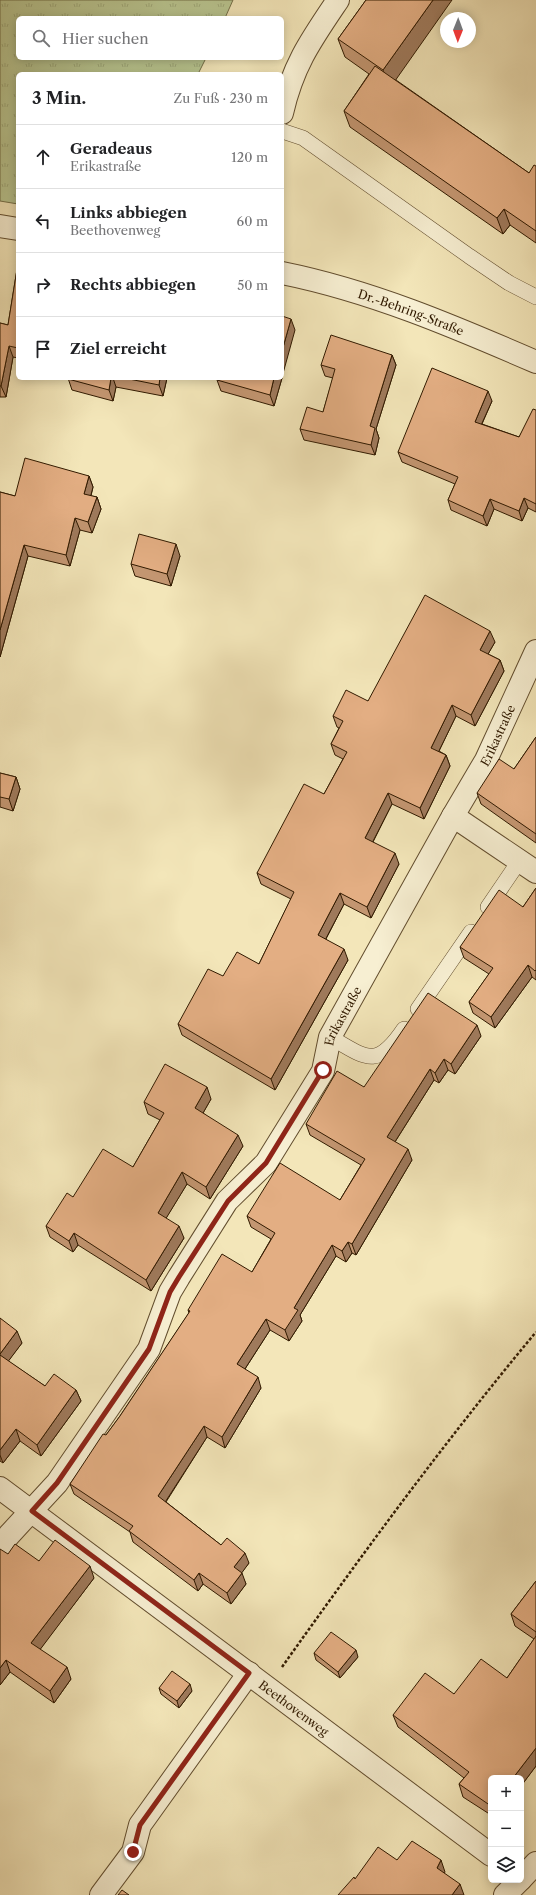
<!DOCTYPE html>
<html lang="de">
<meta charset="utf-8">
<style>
body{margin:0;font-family:"Libre Caslon Text",serif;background:#f6f6f6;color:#202124}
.controls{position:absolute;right:12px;bottom:12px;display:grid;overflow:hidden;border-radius:6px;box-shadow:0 2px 10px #0003}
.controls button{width:36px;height:36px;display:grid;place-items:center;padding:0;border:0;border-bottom:1px solid #e0e0e0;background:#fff;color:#202124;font:20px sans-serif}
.compass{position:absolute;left:440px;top:12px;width:36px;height:36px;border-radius:50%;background:#fff;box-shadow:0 2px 10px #0003;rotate:181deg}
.stop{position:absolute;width:12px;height:12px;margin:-9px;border:3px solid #8f2418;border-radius:50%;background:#fff}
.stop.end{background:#8f2418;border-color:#fff;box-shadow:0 1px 4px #0008}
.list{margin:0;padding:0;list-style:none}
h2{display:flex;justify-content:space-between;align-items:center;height:52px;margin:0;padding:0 16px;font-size:17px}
h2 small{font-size:13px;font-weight:400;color:#757577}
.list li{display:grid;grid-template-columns:26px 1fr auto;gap:12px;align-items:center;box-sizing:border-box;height:64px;padding:0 16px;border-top:1px solid #e0e0e0}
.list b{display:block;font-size:15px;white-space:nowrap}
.list p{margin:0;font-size:13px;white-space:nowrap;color:#757577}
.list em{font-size:13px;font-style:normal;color:#757577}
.icon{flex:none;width:22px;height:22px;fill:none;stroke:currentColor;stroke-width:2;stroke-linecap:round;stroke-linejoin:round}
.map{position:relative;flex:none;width:536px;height:1895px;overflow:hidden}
.search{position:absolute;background:#fff;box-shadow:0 2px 10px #0003;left:16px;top:16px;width:268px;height:44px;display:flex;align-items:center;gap:10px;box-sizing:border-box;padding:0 14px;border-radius:6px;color:#757577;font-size:15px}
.panel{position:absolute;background:#fff;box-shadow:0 2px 10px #0003;left:16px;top:72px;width:268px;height:308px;border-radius:6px}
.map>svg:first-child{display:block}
.grass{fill:url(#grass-tufts);stroke:#757048}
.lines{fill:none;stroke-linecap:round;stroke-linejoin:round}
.service-casing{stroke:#624d2e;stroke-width:16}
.minor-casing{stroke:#624d2e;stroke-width:24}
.tertiary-casing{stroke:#624d2e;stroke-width:24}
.path{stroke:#311a00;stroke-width:2.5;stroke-dasharray:3 2;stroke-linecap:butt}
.service{stroke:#f7efd2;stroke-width:15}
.minor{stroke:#f7efd2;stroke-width:22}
.tertiary{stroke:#f7efd2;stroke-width:22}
.wall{fill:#c39671;stroke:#311a00}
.shaded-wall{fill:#9f7a5c;stroke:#311a00}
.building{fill:#e3ae83;stroke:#311a00}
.route{stroke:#8f2418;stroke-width:5}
.labels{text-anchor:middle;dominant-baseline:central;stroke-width:3;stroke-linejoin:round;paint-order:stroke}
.street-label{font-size:12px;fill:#311a00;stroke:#f7efd2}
</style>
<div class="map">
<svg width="536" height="1895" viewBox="0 0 536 1895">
<defs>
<pattern id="grass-tufts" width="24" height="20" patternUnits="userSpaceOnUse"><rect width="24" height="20" fill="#b9c691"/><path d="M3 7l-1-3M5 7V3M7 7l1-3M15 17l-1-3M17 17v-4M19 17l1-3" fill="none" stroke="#a0aa7b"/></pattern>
</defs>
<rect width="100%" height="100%" fill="#f3e6b9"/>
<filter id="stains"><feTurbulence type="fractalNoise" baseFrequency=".005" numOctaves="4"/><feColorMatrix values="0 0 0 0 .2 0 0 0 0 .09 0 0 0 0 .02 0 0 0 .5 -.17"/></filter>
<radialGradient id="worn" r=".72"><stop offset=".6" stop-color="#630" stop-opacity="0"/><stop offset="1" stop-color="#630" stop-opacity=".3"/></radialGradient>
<path class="grass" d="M 0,0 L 233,0 L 225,18 L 18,18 L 18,58 L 206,58 L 198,74 L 18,74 L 18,204 L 0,201 Z"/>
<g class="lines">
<defs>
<path id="service" d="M 282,131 L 303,138 L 469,256 L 509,283 L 536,297
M 488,907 L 520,860
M 418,1009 L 471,932
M 330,1037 C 367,1059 377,1069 404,1029"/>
<g id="minor">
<path d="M 282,113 C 293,65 311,40 338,0"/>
<path d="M 453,816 L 536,872"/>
<path id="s1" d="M 0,1488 L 491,1855"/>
<path id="s2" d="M 0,1547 L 9,1535 L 57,1483 L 149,1349 L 170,1292 L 179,1277 L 227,1201 L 266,1163 L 323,1071 L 330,1037 L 453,816 L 486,760 L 536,651"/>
<path d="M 521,1879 L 536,1863"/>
<path d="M 101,1895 L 133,1852 L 140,1825 L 249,1673"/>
<path d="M 505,1895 L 520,1880"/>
</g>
<g id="tertiary">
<path d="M 0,226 L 18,229"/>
<path id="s3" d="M 282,273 C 371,291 453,326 536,362"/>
</g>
</defs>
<use href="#service" class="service-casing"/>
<use href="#minor" class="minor-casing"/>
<use href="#tertiary" class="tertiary-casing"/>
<path class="path" d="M 282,1667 C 363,1553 446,1440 536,1332"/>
<use href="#service" class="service"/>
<use href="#minor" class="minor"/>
<use href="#tertiary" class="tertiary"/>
</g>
<path class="wall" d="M 366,0 L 396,80 L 529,173 L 536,166 L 536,243 L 510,225 L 503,234 L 350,127 L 344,111 L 369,74 L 345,57 L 338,39 Z
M 18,263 L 18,358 L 13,357 L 6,397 L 0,397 L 0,323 L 8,325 Z
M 392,355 L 396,365 L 376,429 L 379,438 L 375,455 L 304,440 L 300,429 L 323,412 L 333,378 L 325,376 L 321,365 Z
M 68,378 L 167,378 L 163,396 L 116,387 L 113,401 L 72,390 Z
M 217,378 L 282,378 L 274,406 L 221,391 L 217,380 Z
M 492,401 L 482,424 L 519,437 L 536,410 L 536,512 L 528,508 L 522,521 L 494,509 L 487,526 L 451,510 L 448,500 L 455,484 L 402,462 L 398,452 Z
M 89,476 L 93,487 L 91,496 L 97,497 L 101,509 L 92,533 L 80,530 L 70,566 L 28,556 L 0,657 L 0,492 L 15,496 Z
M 180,556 L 171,586 L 135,576 L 131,564 Z
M 495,642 L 488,654 L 500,660 L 504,671 L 475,726 L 456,716 L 439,751 L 446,755 L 450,766 L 424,819 L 392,804 L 373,842 L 399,864 L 371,918 L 344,904 L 326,939 L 348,960 L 275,1090 L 182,1035 L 178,1024 L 223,976 L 259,964 L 291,899 L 261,884 L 257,873 L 324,794 L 343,759 L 335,755 L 331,744 L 339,728 L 337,727 L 333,716 L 368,701 Z
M 536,737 L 536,843 L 481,804 L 477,793 L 514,769 Z
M 0,773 L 16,777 L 20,789 L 13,811 L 0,807 Z
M 536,888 L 536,980 L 532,977 L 495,1028 L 473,1013 L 469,1002 L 489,974 L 464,958 L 460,947 L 523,907 Z
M 481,1036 L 455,1074 L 448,1070 L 439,1083 L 434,1080 L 395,1142 L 412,1160 L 356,1255 L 352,1253 L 346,1262 L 336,1256 L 300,1315 L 302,1321 L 289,1341 L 270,1330 L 245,1369 L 261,1388 L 225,1448 L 207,1437 L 166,1502 L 221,1545 L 249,1563 L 241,1573 L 246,1584 L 231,1604 L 203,1584 L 198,1591 L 133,1542 L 130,1532 L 74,1494 L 70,1484 L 106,1435 L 120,1416 L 189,1313 L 188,1310 L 252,1272 L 271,1239 L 251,1227 L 247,1216 L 340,1200 L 361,1165 L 310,1135 L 306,1124 L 364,1087 Z
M 211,1099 L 203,1113 L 243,1146 L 210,1199 L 187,1184 L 166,1218 L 184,1238 L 151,1291 L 78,1245 L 73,1252 L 50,1237 L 46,1226 L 73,1197 L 133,1167 L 160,1120 L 148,1114 L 144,1102 Z
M 0,1318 L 22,1343 L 8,1361 L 45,1386 L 76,1390 L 81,1401 L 41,1456 L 20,1441 L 3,1463 L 0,1461 Z
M 8,1554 L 39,1561 L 94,1578 L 40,1649 L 71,1679 L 54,1703 L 10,1672 L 0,1685 Z
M 536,1581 L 536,1766 L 521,1786 L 521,1778 L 491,1778 L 491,1815 L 463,1797 L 459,1784 L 464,1778 L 398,1727 L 393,1715 L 454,1694 L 507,1678 L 534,1639 L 515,1626 L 511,1614 Z
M 314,1653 L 358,1657 L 340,1678 L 316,1660 Z
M 159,1688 L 192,1691 L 179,1708 L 161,1694 Z"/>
<path class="shaded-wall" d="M 433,0 L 452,0 L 390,88 L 383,70 Z
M 504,209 L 510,225 L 503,234 L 497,218 Z
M 291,319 L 295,330 L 282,377 L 282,351 Z
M 9,346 L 13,357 L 6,397 L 1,386 Z
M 392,355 L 396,365 L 376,429 L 379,438 L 375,455 L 371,445 L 370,426 Z
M 111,378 L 113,378 L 116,387 L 113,401 L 109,390 Z
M 160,378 L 167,378 L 163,396 L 159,385 Z
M 274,378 L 282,378 L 274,406 L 270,395 Z
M 488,391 L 492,401 L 478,432 L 475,422 Z
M 89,476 L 93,487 L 88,506 L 84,494 Z
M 97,497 L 101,509 L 92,533 L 88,522 Z
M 524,498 L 528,508 L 522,521 L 519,511 Z
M 490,499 L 494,509 L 487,526 L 483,516 Z
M 75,518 L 80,530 L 70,566 L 66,555 Z
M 176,544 L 180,556 L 171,586 L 167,574 Z
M 24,545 L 28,556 L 0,657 L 0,630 Z
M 490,631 L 495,642 L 484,661 L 480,650 Z
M 500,660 L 504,671 L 475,726 L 471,715 Z
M 452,705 L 456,716 L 435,759 L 431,748 Z
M 446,755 L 450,766 L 424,819 L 420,808 Z
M 16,777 L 20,789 L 13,811 L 9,799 Z
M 388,793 L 392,804 L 369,849 L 365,838 Z
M 395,853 L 399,864 L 371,918 L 367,907 Z
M 340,893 L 344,904 L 322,946 L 318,935 Z
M 344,949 L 348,960 L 275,1090 L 271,1079 Z
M 528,965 L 532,977 L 495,1028 L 491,1017 Z
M 477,1025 L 481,1036 L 455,1074 L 451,1064 Z
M 444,1059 L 448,1070 L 439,1083 L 435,1073 Z
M 430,1069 L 434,1080 L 391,1148 L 387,1137 Z
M 207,1087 L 211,1099 L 199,1120 L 195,1108 Z
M 238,1135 L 243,1146 L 210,1199 L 206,1187 Z
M 408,1149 L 412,1160 L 356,1255 L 352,1244 Z
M 182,1172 L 187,1184 L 162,1225 L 158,1213 Z
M 179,1226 L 184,1238 L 151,1291 L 146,1280 Z
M 74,1233 L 78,1245 L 73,1252 L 69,1241 Z
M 348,1242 L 352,1253 L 346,1262 L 342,1251 Z
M 332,1245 L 336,1256 L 300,1315 L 302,1321 L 289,1341 L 285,1330 L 294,1308 Z
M 266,1319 L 270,1330 L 241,1375 L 237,1364 Z
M 17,1331 L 22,1343 L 4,1367 L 0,1356 L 0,1354 Z
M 258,1377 L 261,1388 L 225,1448 L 222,1437 Z
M 76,1390 L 81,1401 L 41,1456 L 37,1445 Z
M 204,1426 L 207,1437 L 162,1507 L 158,1496 Z
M 16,1429 L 20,1441 L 3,1463 L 0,1455 L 0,1450 Z
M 245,1553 L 249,1563 L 238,1578 L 234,1567 Z
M 90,1566 L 94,1578 L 36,1655 L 31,1643 Z
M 199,1573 L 203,1584 L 198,1591 L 194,1580 Z
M 242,1573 L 246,1584 L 231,1604 L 227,1593 Z
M 356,1650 L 358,1657 L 340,1678 L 338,1672 Z
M 6,1660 L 10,1672 L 0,1685 L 0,1668 Z
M 67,1667 L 71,1679 L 54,1703 L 50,1691 Z
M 190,1684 L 192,1691 L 179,1708 L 177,1701 Z
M 536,1748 L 536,1766 L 521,1786 L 521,1778 L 513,1778 Z
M 441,1860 L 445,1872 L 441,1879 L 437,1868 Z
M 460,1884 L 464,1895 L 452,1895 Z"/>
<path class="building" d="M 366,0 L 433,0 L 383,70 L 338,39 Z
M 375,66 L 529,173 L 534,165 L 536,166 L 536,231 L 504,209 L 497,218 L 344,111 Z
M 18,263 L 18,348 L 9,346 L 1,386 L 0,386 L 0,323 L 8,325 Z
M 282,316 L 291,319 L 282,351 Z
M 331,335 L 392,355 L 370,426 L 375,428 L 371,445 L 300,429 L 307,407 L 323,412 L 335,369 L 321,365 Z
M 432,368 L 488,391 L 475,422 L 519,437 L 533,409 L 536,410 L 536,504 L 524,498 L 519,511 L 490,499 L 483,516 L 448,500 L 458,477 L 398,452 Z
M 68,378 L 111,378 L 109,390 L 68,379 Z
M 124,378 L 160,378 L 159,385 Z
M 217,378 L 274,378 L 270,395 L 217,380 Z
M 25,458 L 89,476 L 84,494 L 97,497 L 88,522 L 75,518 L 66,555 L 24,545 L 0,630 L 0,492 L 15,496 Z
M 139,534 L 176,544 L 167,574 L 131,564 Z
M 425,595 L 490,631 L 480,650 L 500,660 L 471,715 L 452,705 L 431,748 L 446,755 L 420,808 L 388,793 L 365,838 L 395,853 L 367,907 L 340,893 L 318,935 L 344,949 L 271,1079 L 178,1024 L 208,969 L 223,976 L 237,952 L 259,964 L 294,892 L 257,873 L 304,784 L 324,794 L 347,752 L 331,744 L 343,721 L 333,716 L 346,690 L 368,701 Z
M 536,737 L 536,834 L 477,793 L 499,759 L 514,769 Z
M 0,773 L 16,777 L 9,799 L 0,797 Z
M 536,888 L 536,970 L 535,971 L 528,965 L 491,1017 L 469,1002 L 493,968 L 460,947 L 499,890 L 523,907 Z
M 428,993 L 477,1025 L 451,1064 L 444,1059 L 435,1073 L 430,1069 L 387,1137 L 408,1149 L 352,1244 L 348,1242 L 342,1251 L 332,1245 L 294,1308 L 298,1310 L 285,1330 L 266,1319 L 237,1364 L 258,1377 L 222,1437 L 204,1426 L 158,1496 L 221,1545 L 227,1538 L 245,1553 L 234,1567 L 242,1573 L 227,1593 L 199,1573 L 194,1580 L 129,1531 L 133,1526 L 70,1484 L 103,1434 L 106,1435 L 120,1416 L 190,1311 L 188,1310 L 222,1254 L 252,1272 L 275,1233 L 247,1216 L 280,1163 L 340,1200 L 365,1159 L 306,1124 L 337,1071 L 364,1087 Z
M 165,1064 L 207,1087 L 195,1108 L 238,1135 L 206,1187 L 182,1172 L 158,1213 L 179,1226 L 146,1280 L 74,1233 L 69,1241 L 46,1226 L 67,1193 L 73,1197 L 103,1149 L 133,1167 L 164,1113 L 144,1102 Z
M 0,1318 L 17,1331 L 0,1354 Z
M 0,1355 L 45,1386 L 54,1374 L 76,1390 L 37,1445 L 16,1429 L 0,1450 Z
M 55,1540 L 90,1566 L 31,1643 L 67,1667 L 50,1691 L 6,1660 L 0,1668 L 0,1549 L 8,1554 L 15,1544 L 39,1561 Z
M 536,1581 L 536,1632 L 511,1614 Z
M 331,1632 L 356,1650 L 338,1672 L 314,1653 Z
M 536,1636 L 536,1748 L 513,1778 L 491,1778 L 491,1806 L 459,1784 L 469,1772 L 393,1715 L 425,1673 L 454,1694 L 481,1659 L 507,1678 Z
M 172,1671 L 190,1684 L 177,1701 L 159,1688 Z
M 412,1841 L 441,1860 L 437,1868 L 460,1884 L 452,1895 L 338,1895 L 354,1877 L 355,1879 L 378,1847 L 397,1860 Z
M 122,1890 L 129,1895 L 118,1895 Z"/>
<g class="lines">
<path class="route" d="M 133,1852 L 140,1825 L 249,1673 L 32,1511 L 57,1483 L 149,1349 L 170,1292 L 179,1277 L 228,1201 L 266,1163 L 323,1070"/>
</g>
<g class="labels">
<g class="street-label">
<text stroke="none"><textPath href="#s3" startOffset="135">Dr.-Behring-Straße</textPath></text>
<text stroke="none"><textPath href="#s2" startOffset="959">Erikastraße</textPath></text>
<text stroke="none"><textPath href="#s2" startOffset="638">Erikastraße</textPath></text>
<text stroke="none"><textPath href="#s1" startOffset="367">Beethovenweg</textPath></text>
</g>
</g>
<rect width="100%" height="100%" filter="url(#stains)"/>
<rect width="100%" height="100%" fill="url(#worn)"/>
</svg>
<div class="controls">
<button>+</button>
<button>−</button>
<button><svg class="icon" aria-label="layers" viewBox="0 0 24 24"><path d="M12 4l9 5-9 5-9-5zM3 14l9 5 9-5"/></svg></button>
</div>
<svg class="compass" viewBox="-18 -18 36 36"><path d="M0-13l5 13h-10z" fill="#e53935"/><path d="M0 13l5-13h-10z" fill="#757577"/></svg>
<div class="stop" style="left:323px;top:1070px"></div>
<div class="stop end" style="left:133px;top:1852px"></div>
<div class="search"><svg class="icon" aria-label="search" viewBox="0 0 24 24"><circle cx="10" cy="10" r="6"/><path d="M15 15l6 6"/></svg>Hier suchen</div>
<section class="panel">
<h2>3 Min.<small>Zu Fuß · 230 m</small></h2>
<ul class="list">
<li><svg class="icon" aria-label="ahead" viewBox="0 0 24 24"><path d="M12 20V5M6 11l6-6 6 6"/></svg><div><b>Geradeaus</b><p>Erikastraße</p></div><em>120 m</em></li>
<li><svg class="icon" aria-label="left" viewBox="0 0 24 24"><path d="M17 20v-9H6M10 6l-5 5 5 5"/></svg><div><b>Links abbiegen</b><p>Beethovenweg</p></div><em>60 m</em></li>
<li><svg class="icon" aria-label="right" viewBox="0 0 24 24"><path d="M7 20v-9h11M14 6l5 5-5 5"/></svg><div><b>Rechts abbiegen</b></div><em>50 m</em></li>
<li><svg class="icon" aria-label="arrive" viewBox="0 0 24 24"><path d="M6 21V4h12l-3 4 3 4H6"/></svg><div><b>Ziel erreicht</b></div></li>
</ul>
</section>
</div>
